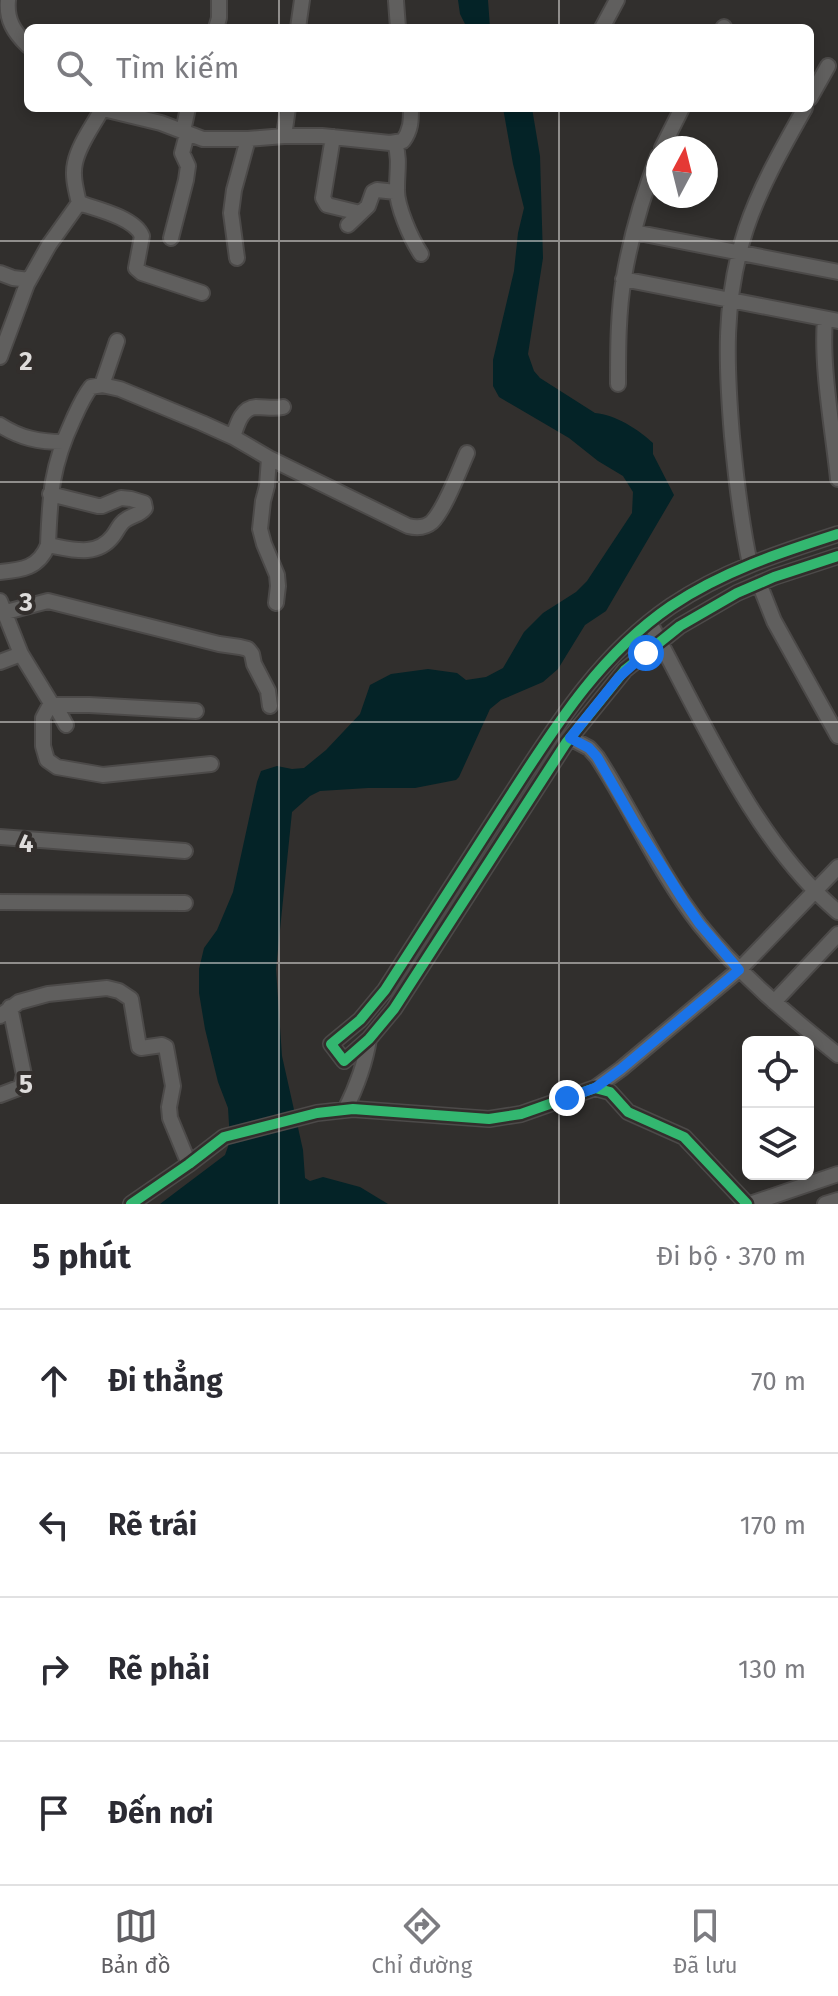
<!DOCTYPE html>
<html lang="vi">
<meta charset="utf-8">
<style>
body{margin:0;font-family:"Fira Sans",sans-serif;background:#f2f2f3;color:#2b2b33}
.controls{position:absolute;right:24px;bottom:24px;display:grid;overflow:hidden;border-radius:12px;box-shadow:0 4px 12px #0003}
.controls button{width:72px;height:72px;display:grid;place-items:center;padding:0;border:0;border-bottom:2px solid #e1e1e2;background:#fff;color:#2b2b33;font:40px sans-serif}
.compass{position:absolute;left:646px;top:136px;width:72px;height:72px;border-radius:50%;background:#fff;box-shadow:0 4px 12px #0003;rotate:7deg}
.stop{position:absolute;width:24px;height:24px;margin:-18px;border:6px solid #1a73e8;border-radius:50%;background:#fff}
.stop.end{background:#1a73e8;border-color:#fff;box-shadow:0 2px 8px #0008}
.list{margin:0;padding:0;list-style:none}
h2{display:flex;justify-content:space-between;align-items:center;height:104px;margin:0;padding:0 32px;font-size:34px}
h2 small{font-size:26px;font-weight:400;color:#7c7c81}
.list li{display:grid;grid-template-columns:52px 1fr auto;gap:24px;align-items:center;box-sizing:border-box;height:144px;padding:0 32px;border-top:2px solid #e1e1e2}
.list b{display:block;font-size:30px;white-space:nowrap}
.list em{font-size:26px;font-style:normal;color:#7c7c81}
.icon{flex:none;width:44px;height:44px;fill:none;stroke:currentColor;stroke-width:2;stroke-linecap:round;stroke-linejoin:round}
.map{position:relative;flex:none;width:838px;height:1204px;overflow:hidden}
.search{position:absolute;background:#fff;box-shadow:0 4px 12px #0003;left:24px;right:24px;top:24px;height:88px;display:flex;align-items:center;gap:20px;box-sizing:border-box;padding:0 28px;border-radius:12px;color:#7c7c81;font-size:30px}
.sheet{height:680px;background:#fff}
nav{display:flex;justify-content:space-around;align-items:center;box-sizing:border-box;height:112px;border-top:2px solid #e1e1e2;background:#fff;font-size:22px;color:#7c7c81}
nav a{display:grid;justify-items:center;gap:4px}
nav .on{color:#605f63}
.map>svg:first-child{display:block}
.water{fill:#042327}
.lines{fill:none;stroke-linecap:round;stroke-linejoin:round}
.minor-casing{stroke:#4c4a49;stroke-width:18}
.minor{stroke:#605f5e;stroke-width:14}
.cycleway-casing{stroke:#322e2c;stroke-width:15}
.cycleway{stroke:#33b770;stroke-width:10}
.route{stroke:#1a73e8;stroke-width:10}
.grid{fill:none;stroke:#dedcdb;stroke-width:2;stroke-opacity:0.55}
.grid-label{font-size:26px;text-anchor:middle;font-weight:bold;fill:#dedcdb;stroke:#322e2c;stroke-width:8;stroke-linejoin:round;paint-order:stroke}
</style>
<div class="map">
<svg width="838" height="1204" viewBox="0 0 838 1204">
<rect width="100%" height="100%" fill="#312f2d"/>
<path class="water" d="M 458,0 L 488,0 L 490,28 L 467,28 L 460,14 Z
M 503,108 L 532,108 L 540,156 L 543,258 L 528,354 L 534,371 L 540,378 L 595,413 C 616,415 638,429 653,443 L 653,454 L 674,495 L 606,611 L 585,625 L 558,669 L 543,682 L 501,700 L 490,709 L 459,777 L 456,780 L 415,788 L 368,788 L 320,791 L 310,796 L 292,812 L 276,969 L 282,1056 L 303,1150 L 305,1178 L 310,1181 L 323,1177 L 360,1187 L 388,1204 L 160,1204 L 225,1155 L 230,1141 L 228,1108 L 218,1082 L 205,1029 L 199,993 L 199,969 L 204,948 L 217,930 L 233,892 L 257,782 L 261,771 L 277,766 L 292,769 L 304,768 L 326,750 L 360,714 L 370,685 L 391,674 L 428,669 L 457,673 L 466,680 L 486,677 L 503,668 L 524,632 L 543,613 L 576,592 L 587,581 L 632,513 L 633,492 L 623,476 L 598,461 L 569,438 L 499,397 L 493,386 L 493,360 L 514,271 L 518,233 L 524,208 L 513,164 Z"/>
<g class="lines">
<defs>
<path id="minor" d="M 8,0 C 6,20 14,32 28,46
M 396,1 L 398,28
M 216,28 L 219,18 L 219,0
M 298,28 L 302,0
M 602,28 L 617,0
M 723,28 L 724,27
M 810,98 L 828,66
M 99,108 L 161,123 L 203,139 L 248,139 L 284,136 L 322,136 L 390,143 L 403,141 C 411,130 411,121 411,108
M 183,131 L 188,108
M 284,136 L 288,108
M 333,137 L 323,198 L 327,205 L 360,213
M 395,143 C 400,159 397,171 397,188 C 396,205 411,239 421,254
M 662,148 L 682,108
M 79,203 C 97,209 135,218 142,236 L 136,268 L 142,273 L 202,293
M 348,225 L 368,206 L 373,192 L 377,190 L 396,192
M 634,232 L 838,272
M 171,238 L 186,180 L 188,166 L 182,153 L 187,134
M 237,258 L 231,213 L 234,190 L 248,139
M 0,273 L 13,278 L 29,280
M 623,279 L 838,321
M 825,319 C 821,367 833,430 838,479
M 0,357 L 27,284 L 49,245 L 79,203 C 76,190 72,176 75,163 C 79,144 93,126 102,109
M 618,384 C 618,349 618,312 624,277 C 631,236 643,195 658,156
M 102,385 L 117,341
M 0,425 C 20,438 39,442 63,442
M 233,437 C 237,425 241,408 256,407 C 266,407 274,409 283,407
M 269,458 L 267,486 L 263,501 L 260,529 L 264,544 L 277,575 L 278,586 L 276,603
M 838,534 C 779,553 723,571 671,606 C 595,658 550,735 501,810 C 462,870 424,930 385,990 L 360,1020 L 331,1044 L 344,1061 L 369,1039 L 394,1009 L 566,743 L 625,670 L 680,626 L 737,593 L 774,577 L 838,556
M 48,545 C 71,549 96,558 113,536 C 117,531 119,525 124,521 C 131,515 139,516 145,508 L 144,503 L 131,499 L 121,498 L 102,506 L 98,506 L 50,494
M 750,564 C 741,522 736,479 732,436 C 726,364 723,300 746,229 C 760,187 783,147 805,108
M 0,572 C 22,570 39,568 48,545 C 50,495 51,467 73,420 C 78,409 83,397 91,387 L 102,385 L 120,389 L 202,423 L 233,437 L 269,458 L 408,526 C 416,528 425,528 432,522 C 445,509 459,471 467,453
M 759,583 L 774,621 L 838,736
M 0,601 L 21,654 L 51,703 L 55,705 L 66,725
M 6,612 L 48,601 L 219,644 L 240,647 L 248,649 L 252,654 L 254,664 L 268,691 L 270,706
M 650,623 C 701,717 755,843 838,912
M 0,662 L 21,654
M 51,703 L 43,718 L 43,746 L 47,760 L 57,767 L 103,775 L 211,764
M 55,705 L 89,705 L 196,711
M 570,738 L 589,748 L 597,757 C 633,812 659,873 700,925 C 740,975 788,1015 838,1055
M 0,837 L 185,851
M 0,902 L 185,903
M 774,1002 L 838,934
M 0,1016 L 19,1002 L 48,994 L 107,988 L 119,991 L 131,999 L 139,1047 L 141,1048 L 162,1045 L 166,1047 L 173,1086 L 169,1107 L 170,1118 L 189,1164
M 595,1088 L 621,1069 L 739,970 L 838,867
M 0,1095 L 21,1087 L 24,1075 L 10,1007
M 345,1110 C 357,1086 365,1065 369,1039
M 131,1204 L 189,1164 L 224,1137 L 317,1113 L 353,1109 L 489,1119 L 521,1114 L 595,1088 L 610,1092 L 628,1112 L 684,1137 L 747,1204
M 750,1204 L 838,1174
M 825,1204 L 838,1200"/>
</defs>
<use href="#minor" class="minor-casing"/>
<use href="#minor" class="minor"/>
<defs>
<path id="cycleway" d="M 838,534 C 779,553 723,571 671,606 C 595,658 550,735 501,810 C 462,870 424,930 385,990 L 360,1020 L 331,1044 L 344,1061 L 369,1039 L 394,1009 L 566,743 L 625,670 L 680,626 L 737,593 L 774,577 L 838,556
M 131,1204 L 189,1164 L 224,1137 L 317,1113 L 353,1109 L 489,1119 L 521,1114 L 595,1088 L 610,1092 L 628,1112 L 684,1137 L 747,1204"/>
</defs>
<use href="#cycleway" class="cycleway-casing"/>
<use href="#cycleway" class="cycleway"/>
</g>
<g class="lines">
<path class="route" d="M 567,1098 L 595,1088 L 621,1069 L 739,970 L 699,923 L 683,900 L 636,825 L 597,757 L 589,748 L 570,738 L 619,677 L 646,653"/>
</g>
<path class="grid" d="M 279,0 L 279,28M 559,0 L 559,28M 279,108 L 279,1204M 559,108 L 559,1204M 0,241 L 838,241M 0,482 L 838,482M 0,722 L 838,722M 0,963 L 838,963"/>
<g class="grid-label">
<text x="26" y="370">2</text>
<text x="26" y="611">3</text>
<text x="26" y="852">4</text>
<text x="26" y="1093">5</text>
</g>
</svg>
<div class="controls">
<button><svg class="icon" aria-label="locate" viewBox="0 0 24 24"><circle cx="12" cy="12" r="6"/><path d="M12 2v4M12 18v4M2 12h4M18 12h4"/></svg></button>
<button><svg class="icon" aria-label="layers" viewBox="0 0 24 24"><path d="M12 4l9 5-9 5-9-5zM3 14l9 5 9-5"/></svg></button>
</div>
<svg class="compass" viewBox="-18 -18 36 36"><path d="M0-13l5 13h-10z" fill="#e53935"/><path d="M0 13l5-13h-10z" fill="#7c7c81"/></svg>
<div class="stop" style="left:646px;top:653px"></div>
<div class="stop end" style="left:567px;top:1098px"></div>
<div class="search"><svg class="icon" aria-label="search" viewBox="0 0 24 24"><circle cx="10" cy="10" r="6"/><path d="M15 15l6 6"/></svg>Tìm kiếm</div>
</div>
<section class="sheet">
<h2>5 phút<small>Đi bộ · 370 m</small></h2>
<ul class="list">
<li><svg class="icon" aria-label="ahead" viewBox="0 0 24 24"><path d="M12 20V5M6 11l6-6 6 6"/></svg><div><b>Đi thẳng</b></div><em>70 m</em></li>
<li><svg class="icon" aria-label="left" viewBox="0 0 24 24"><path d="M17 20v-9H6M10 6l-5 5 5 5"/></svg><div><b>Rẽ trái</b></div><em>170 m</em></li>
<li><svg class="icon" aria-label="right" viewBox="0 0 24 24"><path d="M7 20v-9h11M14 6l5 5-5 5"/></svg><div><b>Rẽ phải</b></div><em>130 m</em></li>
<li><svg class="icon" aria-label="arrive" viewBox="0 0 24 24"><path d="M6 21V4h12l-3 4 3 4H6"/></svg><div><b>Đến nơi</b></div></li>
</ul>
</section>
<nav>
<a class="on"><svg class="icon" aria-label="map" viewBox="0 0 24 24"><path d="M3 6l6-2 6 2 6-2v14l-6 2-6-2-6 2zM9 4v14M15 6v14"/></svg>Bản đồ</a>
<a><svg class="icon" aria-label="directions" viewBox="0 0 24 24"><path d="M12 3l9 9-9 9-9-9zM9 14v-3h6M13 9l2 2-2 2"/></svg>Chỉ đường</a>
<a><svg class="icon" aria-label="saved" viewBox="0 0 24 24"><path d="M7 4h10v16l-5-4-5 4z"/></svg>Đã lưu</a>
</nav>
